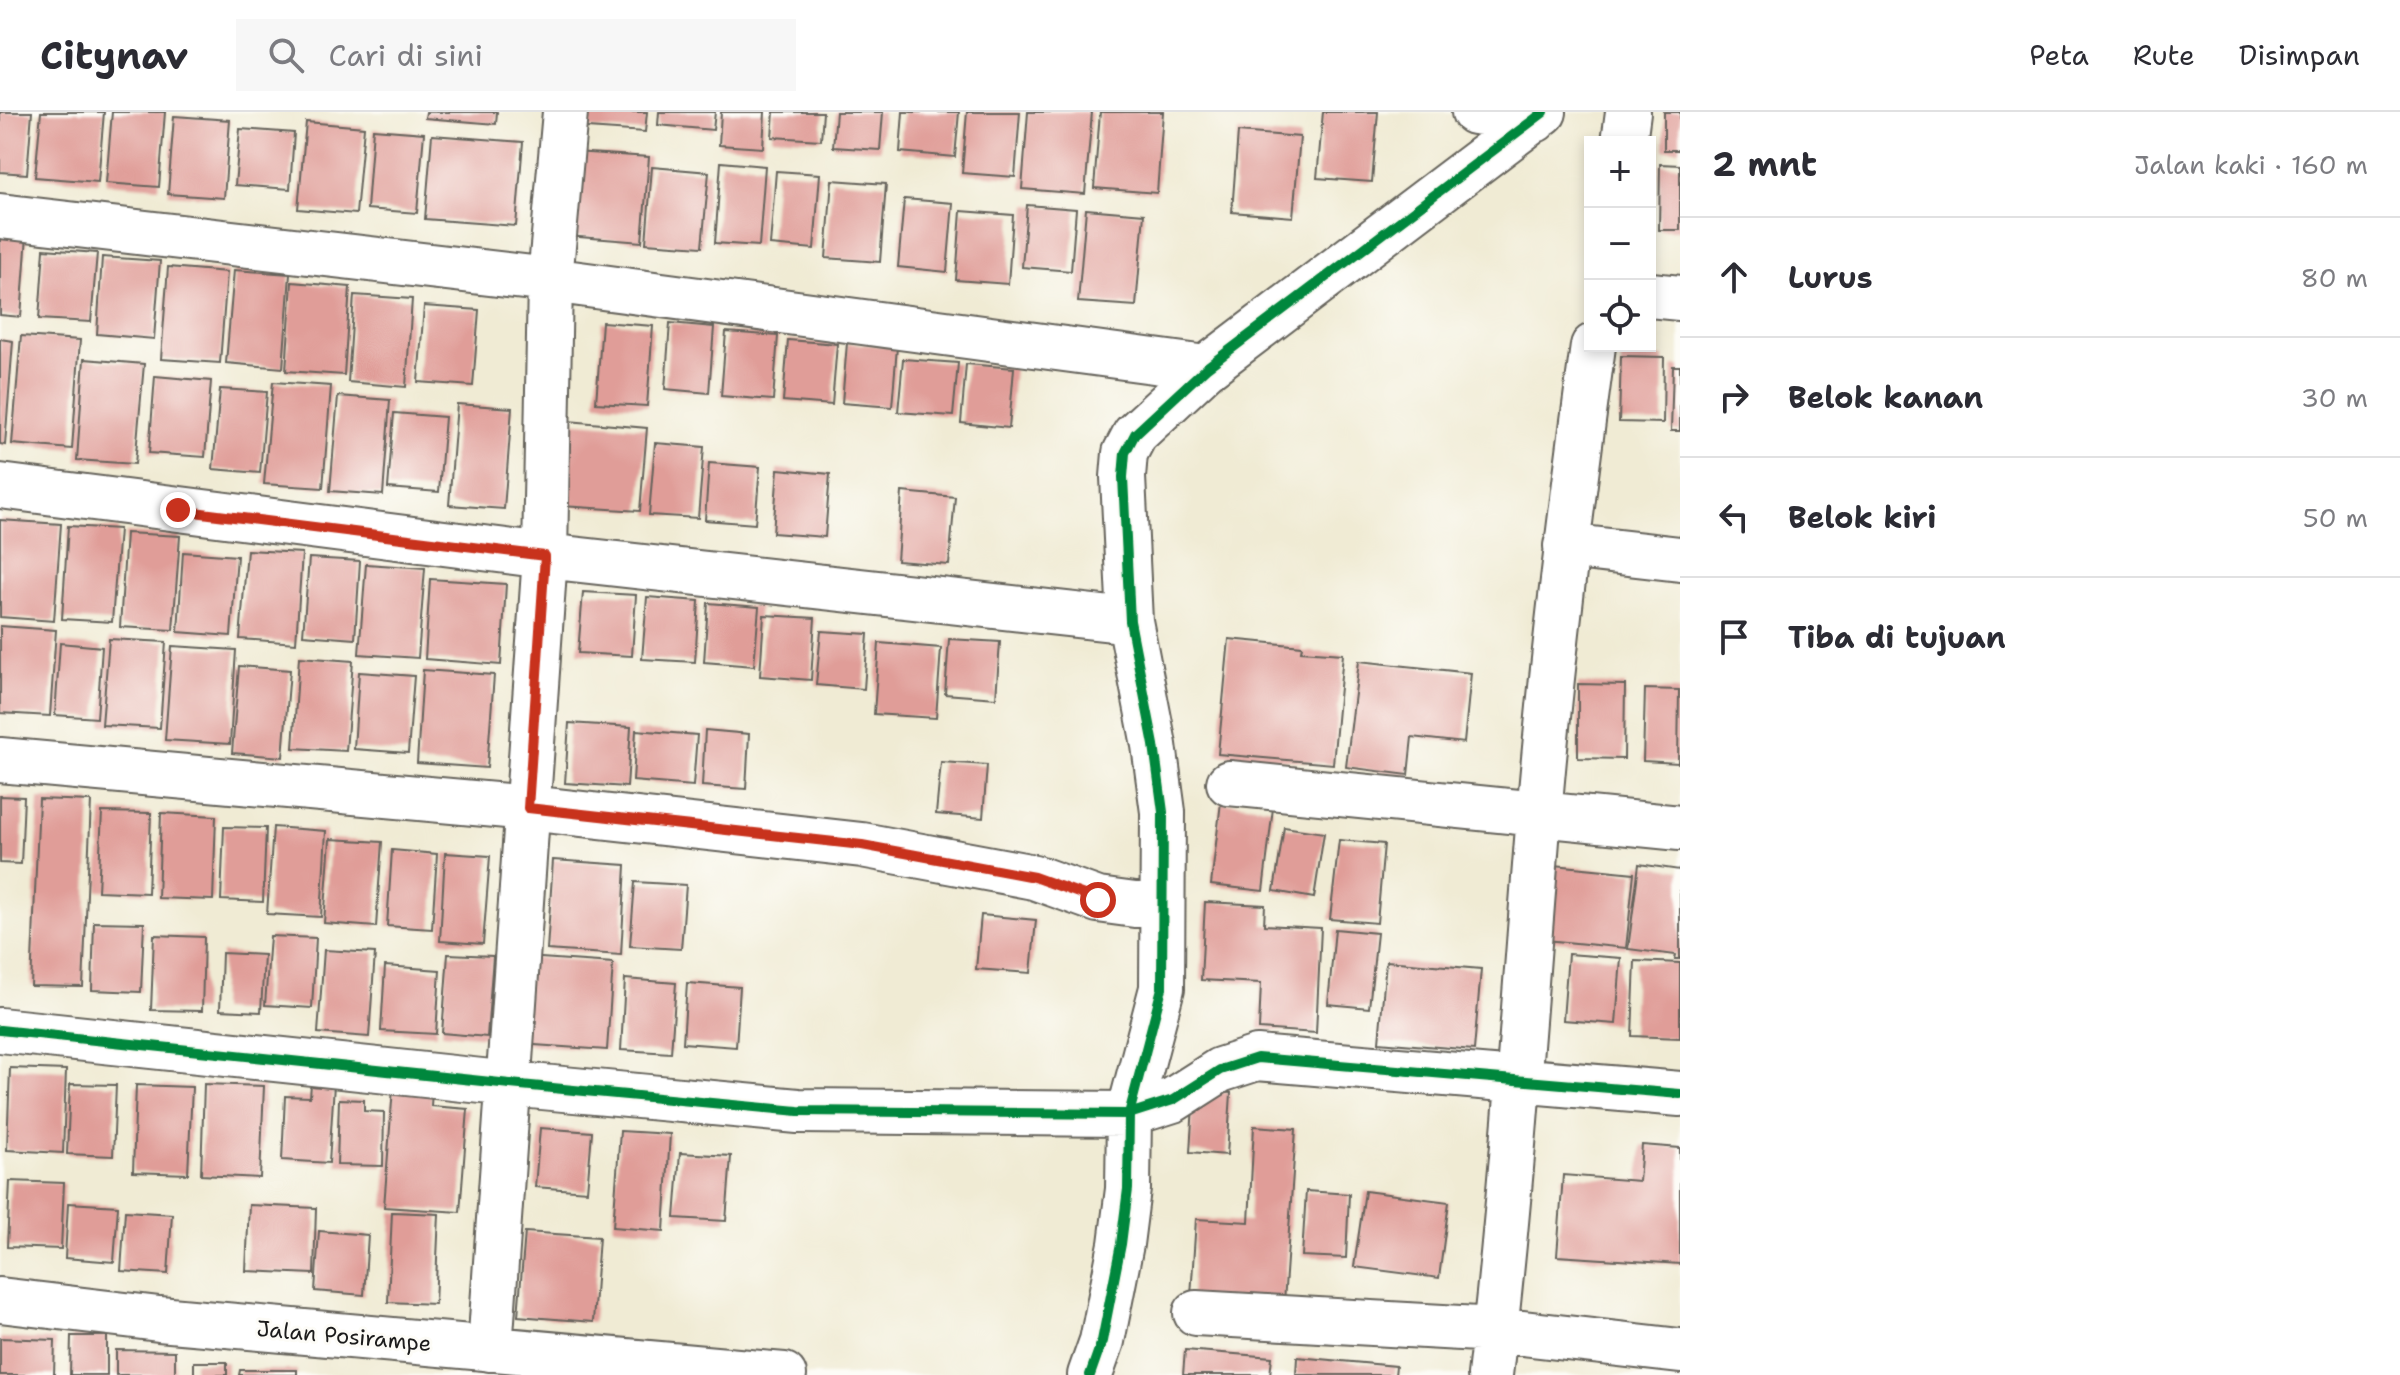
<!DOCTYPE html>
<html lang="id">
<meta charset="utf-8">
<style>
body{margin:0;font-family:"Shantell Sans",sans-serif;background:#f7f7f7;color:#2b2b33}
.controls{position:absolute;right:24px;top:24px;display:grid;overflow:hidden;border-radius:0px;box-shadow:0 4px 12px #0003}
.controls button{width:72px;height:72px;display:grid;place-items:center;padding:0;border:0;border-bottom:2px solid #e1e1e2;background:#fff;color:#2b2b33;font:40px sans-serif}
.stop{position:absolute;width:24px;height:24px;margin:-18px;border:6px solid #c8321e;border-radius:50%;background:#fff}
.stop.end{background:#c8321e;border-color:#fff;box-shadow:0 2px 8px #0008}
.list{margin:0;padding:0;list-style:none}
h2{display:flex;justify-content:space-between;align-items:center;height:104px;margin:0;padding:0 32px;font-size:34px}
h2 small{font-size:26px;font-weight:400;color:#7c7c81}
.list li{display:grid;grid-template-columns:52px 1fr auto;gap:24px;align-items:center;box-sizing:border-box;height:120px;padding:0 32px;border-top:2px solid #e1e1e2}
.list b{display:block;font-size:30px;white-space:nowrap}
.list em{font-size:26px;font-style:normal;color:#7c7c81}
.icon{flex:none;width:44px;height:44px;fill:none;stroke:currentColor;stroke-width:2;stroke-linecap:round;stroke-linejoin:round}
.map{position:relative;flex:none;width:1680px;height:1263px;overflow:hidden}
header{display:flex;align-items:center;gap:48px;box-sizing:border-box;height:112px;padding:0 40px;background:#fff;border-bottom:2px solid #e1e1e2}
header strong{font-size:38px}
nav{display:flex;gap:44px;margin-inline-start:auto;font-size:28px}
.search{width:560px;height:72px;background:#f7f7f7;display:flex;align-items:center;gap:20px;box-sizing:border-box;padding:0 28px;border-radius:0px;color:#7c7c81;font-size:30px}
main{display:flex}
aside{flex:1;background:#fff}
.map>svg:first-child{display:block}
.building{fill:#e09d98}
.lines{fill:none;stroke-linecap:round;stroke-linejoin:round}
.street-casing{stroke:#66645c;stroke-width:48}
.street{stroke:#fff;stroke-width:44}
.cycleway-casing{stroke:#fdfcf7;stroke-width:15}
.cycleway{stroke:#00873e;stroke-width:10}
.route{stroke:#c8321e;stroke-width:10}
.labels{text-anchor:middle;dominant-baseline:central;stroke-width:6;stroke-linejoin:round;paint-order:stroke}
.street-label{font-size:22px;fill:#1c1c1c;stroke:#fdfcf7}
</style>
<header>
<strong>Citynav</strong>
<div class="search"><svg class="icon" aria-label="search" viewBox="0 0 24 24"><circle cx="10" cy="10" r="6"/><path d="M15 15l6 6"/></svg>Cari di sini</div>
<nav><a>Peta</a><a>Rute</a><a>Disimpan</a></nav>
</header>
<main>
<div class="map">
<svg width="1680" height="1263" viewBox="0 0 1680 1263">
<rect width="100%" height="100%" fill="#fdfcf7"/>
<filter id="ink" filterUnits="userSpaceOnUse"><feTurbulence type="fractalNoise" baseFrequency=".0125" numOctaves="2"/><feDisplacementMap in="SourceGraphic" scale="16" xChannelSelector="R" yChannelSelector="G"/><feConvolveMatrix kernelMatrix="1 2 1 2 8 2 1 2 1" color-interpolation-filters="sRGB"/></filter>
<filter id="wash" filterUnits="userSpaceOnUse"><feTurbulence type="fractalNoise" baseFrequency=".006" numOctaves="4" result="noise"/><feDisplacementMap in="SourceGraphic" scale="32" xChannelSelector="R" yChannelSelector="G"/><feGaussianBlur stdDeviation="1.8" result="paint"/><feColorMatrix in="noise" values="0 0 0 0 0 0 0 0 0 0 0 0 0 0 0 0 0 1.4 0 .05"/><feComposite in="paint" operator="in"/></filter>
<g filter="url(#wash)">
<rect width="100%" height="100%" fill="#f0ebd4"/>
<g id="blocks">
<path class="building" d="M 0,0 L 32,0 L 27,62 L 0,60 Z
M 41,0 L 104,0 L 98,70 L 35,65 Z
M 112,0 L 165,0 L 159,75 L 106,71 Z
M 426,0 L 497,0 L 496,12 L 425,6 Z
M 575,0 L 647,0 L 645,20 L 573,15 Z
M 659,0 L 715,0 L 713,18 L 658,13 Z
M 721,0 L 765,0 L 763,36 L 719,33 Z
M 774,0 L 823,0 L 821,28 L 772,25 Z
M 836,0 L 883,0 L 880,38 L 833,35 Z
M 903,0 L 959,0 L 955,45 L 900,40 Z
M 967,0 L 1020,0 L 1015,65 L 962,61 Z
M 1028,0 L 1092,0 L 1085,82 L 1022,77 Z
M 1100,0 L 1163,0 L 1157,81 L 1094,76 Z
M 1323,0 L 1378,0 L 1372,70 L 1317,66 Z
M 1664,0 L 1680,0 L 1680,38 L 1664,38 Z
M 174,4 L 230,8 L 224,86 L 168,82 Z
M 306,10 L 364,15 L 356,102 L 298,97 Z
M 240,17 L 294,21 L 290,77 L 235,73 Z
M 373,17 L 424,21 L 417,101 L 367,97 Z
M 1238,20 L 1300,25 L 1293,105 L 1232,100 Z
M 432,23 L 523,30 L 516,114 L 425,107 Z
M 573,40 L 649,45 L 642,130 L 567,124 Z
M 721,50 L 765,54 L 759,134 L 715,131 Z
M 1660,52 L 1680,53 L 1680,118 L 1659,118 Z
M 652,55 L 709,60 L 702,135 L 646,131 Z
M 776,59 L 820,62 L 814,137 L 770,133 Z
M 832,68 L 886,72 L 880,150 L 826,146 Z
M 904,87 L 953,91 L 947,160 L 898,155 Z
M 1027,93 L 1076,97 L 1071,159 L 1022,155 Z
M 1086,97 L 1144,102 L 1136,194 L 1078,190 Z
M 961,99 L 1013,103 L 1008,172 L 956,168 Z
M 0,121 L 27,123 L 21,205 L 0,203 Z
M 44,137 L 97,141 L 91,210 L 39,207 Z
M 102,145 L 160,149 L 154,227 L 97,222 Z
M 168,155 L 227,160 L 220,251 L 161,247 Z
M 234,158 L 290,162 L 283,256 L 226,251 Z
M 292,170 L 350,175 L 344,263 L 286,259 Z
M 354,183 L 412,187 L 406,275 L 348,270 Z
M 424,194 L 479,198 L 473,274 L 418,270 Z
M 602,210 L 653,214 L 647,294 L 596,291 Z
M 670,211 L 714,215 L 709,281 L 665,277 Z
M 726,220 L 778,224 L 773,288 L 721,284 Z
M 21,224 L 80,228 L 72,337 L 12,332 Z
M 0,227 L 13,229 L 5,333 L 0,332 Z
M 788,228 L 837,232 L 832,293 L 783,289 Z
M 847,231 L 897,235 L 892,295 L 842,291 Z
M 1621,244 L 1664,245 L 1663,311 L 1619,310 Z
M 84,247 L 144,252 L 135,352 L 77,348 Z
M 903,247 L 958,251 L 953,304 L 898,300 Z
M 966,252 L 1014,256 L 1009,316 L 961,311 Z
M 1673,254 L 1680,254 L 1680,319 L 1671,319 Z
M 155,264 L 211,269 L 205,345 L 149,341 Z
M 273,270 L 331,274 L 323,376 L 264,372 Z
M 220,277 L 267,280 L 260,361 L 213,357 Z
M 338,284 L 390,288 L 383,383 L 330,379 Z
M 457,292 L 512,296 L 504,397 L 449,393 Z
M 394,301 L 445,305 L 439,380 L 388,376 Z
M 568,309 L 647,316 L 640,399 L 562,394 Z
M 655,331 L 704,335 L 698,406 L 649,403 Z
M 709,351 L 760,355 L 755,412 L 705,408 Z
M 778,357 L 830,362 L 825,425 L 773,421 Z
M 902,380 L 955,385 L 949,453 L 897,449 Z
M 0,408 L 61,412 L 54,509 L 0,505 Z
M 68,414 L 119,417 L 112,510 L 62,507 Z
M 126,421 L 180,424 L 173,518 L 120,515 Z
M 247,438 L 302,441 L 296,531 L 240,527 Z
M 183,440 L 237,444 L 231,524 L 178,520 Z
M 309,446 L 360,449 L 355,527 L 303,523 Z
M 366,452 L 425,456 L 418,546 L 359,542 Z
M 430,467 L 506,472 L 501,553 L 425,547 Z
M 583,480 L 636,483 L 632,544 L 578,541 Z
M 647,485 L 699,489 L 695,550 L 642,547 Z
M 708,491 L 759,495 L 754,554 L 704,550 Z
M 764,503 L 815,506 L 811,568 L 760,564 Z
M 0,514 L 56,518 L 50,604 L 0,601 Z
M 821,519 L 868,522 L 864,577 L 816,573 Z
M 109,527 L 166,530 L 160,616 L 102,613 Z
M 949,527 L 1000,530 L 996,586 L 945,582 Z
M 1229,527 L 1302,534 L 1301,539 L 1343,542 L 1333,652 L 1218,642 Z
M 60,531 L 102,535 L 97,606 L 55,603 Z
M 879,531 L 941,536 L 936,606 L 874,602 Z
M 172,534 L 236,538 L 230,632 L 165,628 Z
M 299,545 L 353,549 L 346,639 L 293,636 Z
M 1359,549 L 1471,561 L 1464,631 L 1412,625 L 1408,663 L 1346,655 Z
M 239,554 L 290,558 L 283,645 L 232,641 Z
M 423,558 L 494,563 L 487,656 L 417,651 Z
M 359,560 L 414,564 L 408,641 L 354,637 Z
M 1578,572 L 1625,573 L 1624,647 L 1578,646 Z
M 1645,577 L 1679,578 L 1678,651 L 1643,649 Z
M 569,611 L 631,615 L 627,675 L 565,671 Z
M 636,618 L 697,623 L 693,674 L 633,669 Z
M 705,618 L 749,622 L 746,677 L 702,674 Z
M 941,650 L 987,653 L 983,706 L 936,702 Z
M 0,684 L 24,685 L 21,752 L 0,751 Z
M 39,687 L 91,689 L 83,875 L 31,874 Z
M 1221,690 L 1273,696 L 1263,779 L 1211,773 Z
M 102,700 L 151,701 L 148,781 L 98,779 Z
M 161,701 L 216,704 L 213,788 L 158,786 Z
M 224,715 L 266,716 L 263,790 L 221,788 Z
M 273,715 L 326,719 L 321,805 L 267,802 Z
M 1284,715 L 1324,721 L 1314,786 L 1274,779 Z
M 330,727 L 382,730 L 376,815 L 324,811 Z
M 1339,728 L 1384,732 L 1377,811 L 1330,807 Z
M 392,738 L 437,742 L 432,817 L 387,814 Z
M 445,741 L 490,744 L 483,832 L 440,829 Z
M 553,748 L 626,753 L 621,843 L 547,838 Z
M 1639,752 L 1680,758 L 1680,847 L 1675,847 L 1676,843 L 1628,837 Z
M 1554,753 L 1634,761 L 1626,836 L 1546,828 Z
M 635,770 L 686,773 L 681,837 L 630,834 Z
M 1205,790 L 1265,793 L 1264,813 L 1321,816 L 1316,921 L 1259,917 L 1261,871 L 1201,868 Z
M 981,803 L 1036,808 L 1031,861 L 976,857 Z
M 94,810 L 144,811 L 141,880 L 92,878 Z
M 1335,817 L 1377,821 L 1369,896 L 1328,892 Z
M 154,823 L 204,825 L 202,899 L 151,898 Z
M 270,824 L 316,826 L 312,896 L 265,893 Z
M 324,838 L 375,841 L 369,925 L 318,921 Z
M 222,841 L 264,843 L 261,900 L 220,898 Z
M 448,842 L 493,844 L 487,925 L 442,921 Z
M 1568,842 L 1621,846 L 1616,912 L 1563,908 Z
M 526,845 L 613,851 L 607,938 L 520,932 Z
M 1386,849 L 1481,857 L 1474,938 L 1379,930 Z
M 1635,849 L 1680,851 L 1680,926 L 1632,924 Z
M 385,854 L 440,858 L 436,922 L 381,919 Z
M 625,867 L 676,871 L 671,941 L 621,938 Z
M 687,871 L 740,875 L 736,935 L 683,931 Z
M 10,956 L 66,958 L 63,1041 L 7,1038 Z
M 70,972 L 116,973 L 113,1044 L 67,1042 Z
M 204,972 L 264,974 L 260,1066 L 201,1063 Z
M 311,972 L 334,972 L 329,1051 L 282,1048 L 285,984 L 310,985 Z
M 136,973 L 192,975 L 188,1062 L 133,1060 Z
M 393,976 L 432,978 L 431,994 L 468,997 L 460,1100 L 384,1095 Z
M 1194,978 L 1231,981 L 1227,1043 L 1190,1040 Z
M 339,987 L 364,988 L 364,999 L 384,1000 L 383,1054 L 337,1053 Z
M 1254,1014 L 1296,1017 L 1284,1190 L 1191,1184 L 1196,1107 L 1249,1110 Z
M 540,1016 L 592,1020 L 587,1079 L 535,1075 Z
M 620,1019 L 670,1022 L 664,1119 L 613,1115 Z
M 1642,1033 L 1680,1036 L 1680,1152 L 1557,1144 L 1563,1063 L 1639,1069 Z
M 680,1041 L 731,1044 L 726,1109 L 675,1106 Z
M 10,1069 L 64,1071 L 61,1137 L 7,1135 Z
M 1306,1079 L 1349,1082 L 1346,1146 L 1302,1144 Z
M 1365,1079 L 1449,1090 L 1439,1166 L 1354,1155 Z
M 68,1091 L 118,1094 L 114,1150 L 65,1146 Z
M 249,1093 L 316,1096 L 314,1162 L 246,1159 Z
M 125,1099 L 172,1102 L 168,1162 L 121,1159 Z
M 392,1100 L 439,1102 L 435,1192 L 388,1190 Z
M 319,1119 L 368,1123 L 364,1183 L 315,1179 Z
M 525,1120 L 599,1125 L 593,1210 L 518,1204 Z
M 71,1224 L 107,1224 L 107,1263 L 70,1263 Z
M 0,1226 L 55,1228 L 54,1263 L 0,1263 Z
M 116,1238 L 175,1239 L 175,1263 L 116,1263 Z
M 1185,1238 L 1272,1245 L 1270,1263 L 1183,1263 Z
M 1297,1245 L 1396,1254 L 1395,1263 L 1296,1263 Z
M 194,1250 L 227,1250 L 227,1263 L 194,1263 Z
M 240,1258 L 297,1258 L 297,1263 L 239,1263 Z"/>
</g>
</g>
<g filter="url(#ink)">
<use href="#blocks" fill-opacity="0" stroke="#66645c" stroke-width="2"/>
<g class="lines">
<defs>
<path id="street" d="M 1474,0 L 1535,8
M 1624,30 L 1628,0
M 0,104 L 550,168 L 1206,256
M 1650,183 L 1680,186
M 0,374 L 545,444 L 1130,509
M 1566,434 L 1680,447
M 0,648 L 528,696 L 862,733 L 1034,765 L 1098,788 L 1135,793 L 1161,793
M 1229,671 L 1680,716
M 0,918 L 510,972 L 798,999 L 1129,1002 L 1173,988 L 1220,958 L 1257,946 L 1680,982
M 0,1188 L 159,1207 L 784,1263
M 1196,1201 L 1496,1218 L 1680,1239
M 490,1237 L 545,444 L 550,168 L 565,0
M 1090,1263 L 1102,1229 L 1121,1132 L 1128,1077 L 1129,1002 L 1162,876 L 1163,700 L 1154,633 L 1130,509 L 1123,365 L 1125,341 L 1135,322 L 1206,256 L 1544,0
M 1490,1263 C 1512,1077 1524,890 1539,703 C 1552,546 1572,390 1593,234"/>
</defs>
<use href="#street" class="street-casing"/>
<use href="#street" class="street"/>
<defs>
<path id="cycleway" d="M 0,918 L 510,972 L 798,999 L 1129,1002 L 1173,988 L 1220,958 L 1257,946 L 1680,982
M 1090,1263 L 1102,1229 L 1121,1132 L 1128,1077 L 1129,1002 L 1162,876 L 1163,700 L 1154,633 L 1130,509 L 1123,365 L 1125,341 L 1135,322 L 1206,256 L 1544,0"/>
</defs>
<use href="#cycleway" class="cycleway-casing"/>
<use href="#cycleway" class="cycleway"/>
</g>
</g>
<g class="lines" filter="url(#ink)">
<path class="route" d="M 178,398 L 545,444 L 528,696 L 862,733 L 1034,765 L 1098,788"/>
</g>
<g class="labels">
<g class="street-label">
<text transform="translate(344 1224) rotate(5)">Jalan Posirampe</text>
</g>
</g>
</svg>
<div class="controls">
<button>+</button>
<button>−</button>
<button><svg class="icon" aria-label="locate" viewBox="0 0 24 24"><circle cx="12" cy="12" r="6"/><path d="M12 2v4M12 18v4M2 12h4M18 12h4"/></svg></button>
</div>
<div class="stop" style="left:1098px;top:788px"></div>
<div class="stop end" style="left:178px;top:398px"></div>
</div>
<aside>
<h2>2 mnt<small>Jalan kaki · 160 m</small></h2>
<ul class="list">
<li><svg class="icon" aria-label="ahead" viewBox="0 0 24 24"><path d="M12 20V5M6 11l6-6 6 6"/></svg><div><b>Lurus</b></div><em>80 m</em></li>
<li><svg class="icon" aria-label="right" viewBox="0 0 24 24"><path d="M7 20v-9h11M14 6l5 5-5 5"/></svg><div><b>Belok kanan</b></div><em>30 m</em></li>
<li><svg class="icon" aria-label="left" viewBox="0 0 24 24"><path d="M17 20v-9H6M10 6l-5 5 5 5"/></svg><div><b>Belok kiri</b></div><em>50 m</em></li>
<li><svg class="icon" aria-label="arrive" viewBox="0 0 24 24"><path d="M6 21V4h12l-3 4 3 4H6"/></svg><div><b>Tiba di tujuan</b></div></li>
</ul>
</aside>
</main>
